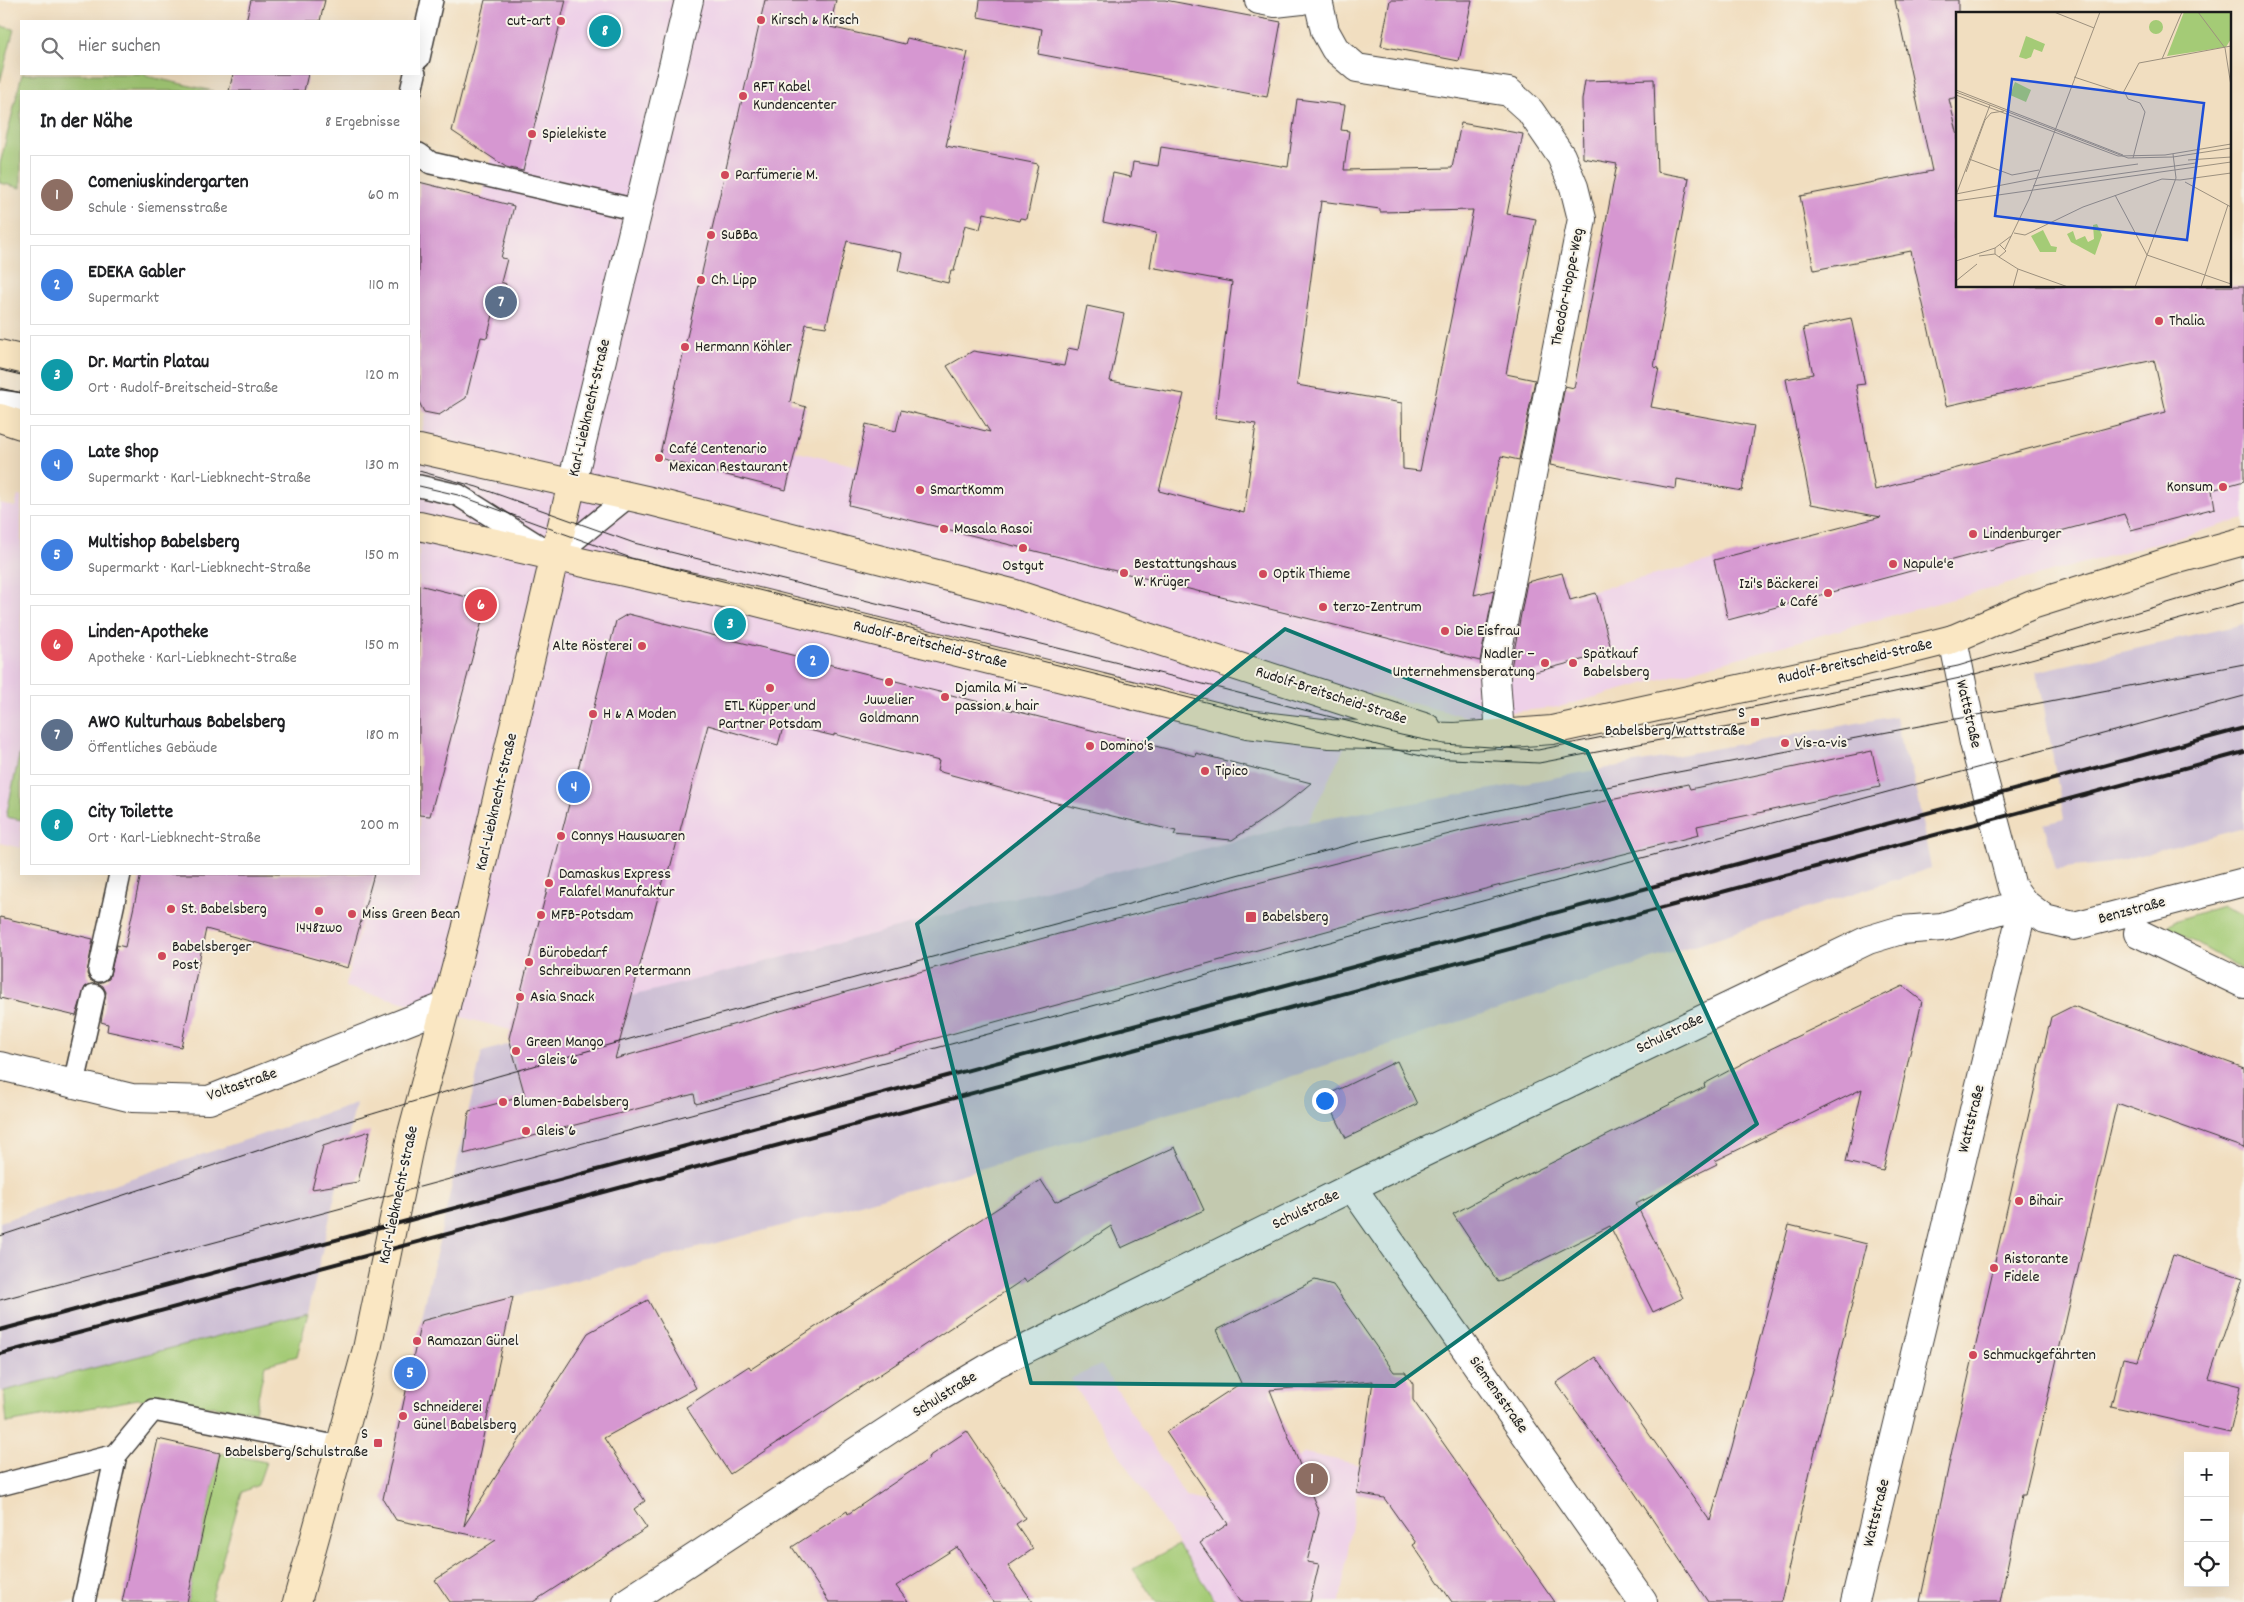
<!DOCTYPE html>
<html lang="de">
<meta charset="utf-8">
<style>
body{margin:0;font-family:Dekko,sans-serif;background:#f2f2f2;color:#202124}
.controls{position:absolute;right:15px;bottom:15px;display:grid;overflow:hidden;border-radius:0px;box-shadow:0 5px 20px #0002}
.controls button{width:45px;height:45px;display:grid;place-items:center;padding:0;border:0;border-bottom:1px solid #e0e0e0;background:#fff;color:#202124;font:25px sans-serif}
.you{position:absolute;left:1324px;top:1100px;width:18px;height:18px;margin:-12px;border:4px solid #fff;border-radius:50%;background:#1a73e8;box-shadow:0 0 0 8px #1a73e833}
.badge{display:grid;place-items:center;width:32px;height:32px;border-radius:50%;background:#d1495b;color:#fff;font-size:16px;font-weight:700}
.pin{position:absolute;translate:-50% -50%;border:2px solid #fff;box-shadow:0 1px 5px #0006}
.list{margin:0;padding:0;list-style:none}
h2{display:flex;justify-content:space-between;align-items:center;height:65px;margin:0;padding:0 20px;font-size:21px}
h2 small{font-size:16px;font-weight:400;color:#757577}
.list li{display:grid;grid-template-columns:32px 1fr auto;gap:15px;align-items:center;box-sizing:border-box;height:80px;margin:0 10px 10px;padding:0 10px;border:1px solid #e0e0e0;border-radius:0px}
.list b{display:block;font-size:19px;white-space:nowrap}
.list p{margin:0;font-size:16px;white-space:nowrap;color:#757577}
.list em{font-size:16px;font-style:normal;color:#757577}
.icon{flex:none;width:28px;height:28px;fill:none;stroke:currentColor;stroke-width:2;stroke-linecap:round;stroke-linejoin:round}
.map{position:relative;flex:none;width:2244px;height:1602px;overflow:hidden}
.search{position:absolute;background:#fff;box-shadow:0 5px 20px #0002;left:20px;top:20px;width:400px;height:55px;display:flex;align-items:center;gap:12px;box-sizing:border-box;padding:0 18px;border-radius:0px;color:#757577;font-size:19px}
.panel{position:absolute;background:#fff;box-shadow:0 5px 20px #0002;left:20px;top:90px;width:400px;height:785px;border-radius:0px}
.map>svg:first-child{display:block}
.built{fill:#eed0e8}
.industrial{fill:#ccbed4}
.green{fill:#a4cb76;stroke:#607449}
.building{fill:#d697d1;fill-rule:evenodd}
.lines{fill:none;stroke-linecap:round;stroke-linejoin:round}
.lane-casing{stroke:#3c3935;stroke-width:24}
.street-casing{stroke:#3c3935;stroke-width:30}
.secondary-casing{stroke:#3c3935;stroke-width:30}
.lane{stroke:#fff;stroke-width:21}
.street{stroke:#fff;stroke-width:28}
.secondary{stroke:#fae7c3;stroke-width:28}
.tram{stroke:#1c1c1c;stroke-width:1}
.rail{stroke:#1c1c1c;stroke-width:4}
.marked{fill:#0f766e;fill-opacity:0.2;stroke:#0f766e;stroke-width:4;stroke-linejoin:round}
.poi-dot{fill:#d1495b;stroke:#f7f3e8;stroke-width:2}
.labels{text-anchor:middle;dominant-baseline:central;stroke-width:4;stroke-linejoin:round;paint-order:stroke}
.poi-label{font-size:16px;fill:#1c1c1c;stroke:#f7f3e8;text-anchor:start}
.street-label{font-size:16px;fill:#1c1c1c;stroke:#f7f3e8}
.inset-road{fill:none;stroke:#9c907e;stroke-width:1}
.view{fill:#1d4ed8;fill-opacity:0.15;stroke:#1d4ed8;stroke-width:2.5}
.inset-edge{fill:none;stroke:#1c1c1c;stroke-width:2.5}
</style>
<div class="map">
<svg width="2244" height="1602" viewBox="0 0 2244 1602">
<rect width="100%" height="100%" fill="#f7f3e8"/>
<filter id="ink" filterUnits="userSpaceOnUse"><feTurbulence type="fractalNoise" baseFrequency=".02" numOctaves="2"/><feDisplacementMap in="SourceGraphic" scale="10" xChannelSelector="R" yChannelSelector="G"/><feConvolveMatrix kernelMatrix="1 2 1 2 8 2 1 2 1" color-interpolation-filters="sRGB"/></filter>
<filter id="wash" filterUnits="userSpaceOnUse"><feTurbulence type="fractalNoise" baseFrequency=".0096" numOctaves="4" result="noise"/><feDisplacementMap in="SourceGraphic" scale="20" xChannelSelector="R" yChannelSelector="G"/><feGaussianBlur stdDeviation="1.12" result="paint"/><feColorMatrix in="noise" values="0 0 0 0 0 0 0 0 0 0 0 0 0 0 0 0 0 1.4 0 .05"/><feComposite in="paint" operator="in"/></filter>
<g filter="url(#wash)">
<rect width="100%" height="100%" fill="#f1dec0"/>
<path class="built" d="M 532,0 L 809,0 L 699,429 L 1493,615 L 2244,429 L 2244,519 L 1559,707 L 1467,717 L 1371,693 L 1308,822 L 511,1030 L 345,987 L 374,874 L 419,874 L 419,700 L 439,622 L 419,616 L 419,442 Z
M 18,496 L 21,497 L 21,848 L 0,843 L 0,503 L 15,507 Z
M 1101,1365 L 1186,1497 L 1224,1506 L 1305,1453 L 1361,1465 L 1340,1602 L 1216,1602 L 1070,1379 Z"/>
<path class="industrial" d="M 2244,624 L 2244,828 L 2110,863 L 2056,869 L 2044,824 L 2064,819 L 2041,690 L 2035,672 Z
M 1896,716 L 1902,750 L 1912,771 L 1931,868 L 1253,1089 L 819,1216 L 421,1321 L 482,1052 L 514,1043 L 632,996 L 1308,822 Z
M 356,1103 L 308,1313 L 0,1392 L 0,1222 Z"/>
<path class="green" d="M 0,26 L 14,29 L 0,82 Z
M 22,74 L 146,74 L 146,76 L 213,91 L 21,91 L 21,188 L 0,183 L 0,164 Z
M 21,747 L 21,820 L 6,817 Z
M 2222,906 L 2244,915 L 2244,971 L 2167,926 L 2174,921 Z
M 308,1313 L 297,1356 L 265,1365 L 255,1411 L 138,1399 L 7,1423 L 4,1391 Z
M 220,1453 L 266,1462 L 258,1485 L 242,1492 L 211,1599 L 220,1602 L 187,1602 Z
M 1178,1545 L 1216,1602 L 1156,1602 L 1133,1569 Z"/>
<g id="blocks">
<path class="building" d="M 251,0 L 325,0 L 320,21 L 246,21 Z
M 485,0 L 566,0 L 523,171 L 506,167 L 452,131 Z
M 765,0 L 836,0 L 830,27 L 905,44 L 907,38 L 968,52 L 946,146 L 1038,164 L 1027,219 L 1020,218 L 1019,221 L 984,213 L 980,229 L 965,225 L 954,271 L 951,271 L 948,283 L 898,271 L 902,253 L 847,241 L 826,327 L 806,324 L 790,402 L 806,407 L 786,490 L 659,458 Z
M 980,0 L 1165,0 L 1281,22 L 1267,97 L 1038,54 L 1042,29 L 978,17 Z
M 1390,0 L 1472,0 L 1459,61 L 1381,46 Z
M 1895,0 L 1958,0 L 1958,97 L 1949,99 L 1958,136 L 1958,286 L 2244,286 L 2244,481 L 2212,490 L 2215,508 L 2131,530 L 2124,514 L 1728,620 L 1714,560 L 1881,517 L 1811,504 L 1786,379 L 1813,374 L 1803,328 L 1851,318 L 1865,384 L 1856,385 L 1875,490 L 2166,412 L 2154,360 L 1946,406 L 1911,251 L 1814,270 L 1800,196 L 1932,171 Z
M 233,74 L 308,74 L 304,91 L 229,91 Z
M 1654,79 L 1657,172 L 1689,178 L 1654,367 L 1659,368 L 1651,407 L 1754,426 L 1742,491 L 1677,479 L 1676,489 L 1550,465 L 1565,386 L 1574,388 L 1617,164 L 1583,158 L 1582,100 L 1585,81 Z
M 1297,99 L 1345,105 L 1341,130 L 1349,131 L 1344,170 L 1452,168 L 1461,123 L 1523,134 L 1507,214 L 1536,219 L 1506,374 L 1535,380 L 1519,460 L 1501,456 L 1474,595 L 1494,590 L 1480,661 L 849,505 L 866,424 L 896,431 L 901,410 L 990,432 L 947,366 L 973,351 L 1064,366 L 1068,348 L 1078,350 L 1087,306 L 1124,314 L 1110,381 L 1184,394 L 1159,491 L 1244,513 L 1256,424 L 1215,418 L 1232,282 L 1150,267 L 1156,233 L 1103,222 L 1113,173 L 1131,177 L 1133,162 L 1158,166 L 1161,147 L 1288,167 ZM 1321,201 L 1380,209 L 1380,212 L 1473,210 L 1420,471 L 1403,469 L 1402,403 L 1297,385 Z
M 419,182 L 514,206 L 501,258 L 507,259 L 501,282 L 506,284 L 498,316 L 493,315 L 487,338 L 481,337 L 466,398 L 439,415 L 424,412 L 419,402 Z
M 1562,573 L 1570,600 L 1596,593 L 1612,652 L 1531,673 L 1511,668 L 1527,582 Z
M 419,585 L 487,602 L 430,816 L 419,815 Z
M 628,614 L 1195,756 L 1196,753 L 1311,783 L 1282,807 L 1232,840 L 1174,835 L 1176,831 L 1044,800 L 937,771 L 939,761 L 834,734 L 834,736 L 784,724 L 778,745 L 708,725 L 669,872 L 665,871 L 615,1059 L 846,992 L 1062,933 L 1465,830 L 1688,784 L 1690,789 L 1872,751 L 1880,787 L 1697,826 L 1699,835 L 1414,907 L 696,1104 L 694,1094 L 464,1154 L 469,1111 L 525,1096 L 509,1038 L 616,621 Z
M 141,874 L 374,874 L 348,968 L 206,929 L 181,1047 L 107,1031 L 108,1024 L 101,1022 L 106,992 L 103,986 L 98,983 L 109,979 L 117,945 L 125,947 Z
M 0,917 L 93,939 L 87,974 L 90,980 L 95,983 L 85,987 L 76,1016 L 0,998 Z
M 1903,986 L 1922,1001 L 1883,1171 L 1846,1162 L 1862,1089 L 1715,1161 L 1717,1164 L 1636,1204 L 1683,1298 L 1653,1312 L 1610,1226 L 1498,1282 L 1453,1214 L 1531,1173 L 1705,1087 L 1704,1084 L 1764,1052 Z
M 2073,1006 L 2244,1068 L 2244,1148 L 2117,1103 L 2025,1495 L 2022,1495 L 2000,1602 L 1920,1602 L 1955,1436 L 2051,1017 Z
M 1397,1061 L 1417,1104 L 1346,1138 L 1325,1096 Z
M 370,1131 L 358,1182 L 312,1189 L 323,1146 Z
M 1175,1147 L 1204,1210 L 1121,1248 L 1111,1226 L 1026,1282 L 1024,1279 L 730,1474 L 686,1407 L 749,1366 L 751,1369 L 1041,1180 L 1055,1202 Z
M 1789,1225 L 1867,1244 L 1811,1467 L 1781,1602 L 1708,1602 L 1622,1474 L 1556,1383 L 1595,1357 L 1710,1521 L 1732,1447 Z
M 2173,1255 L 2243,1278 L 2209,1378 L 2241,1386 L 2230,1433 L 2111,1406 L 2123,1358 L 2138,1361 Z
M 1315,1280 L 1333,1285 L 1394,1372 L 1405,1372 L 1413,1384 L 1413,1400 L 1555,1602 L 1452,1602 L 1413,1545 L 1416,1543 L 1384,1498 L 1357,1493 L 1373,1381 L 1270,1390 L 1319,1513 L 1307,1562 L 1319,1564 L 1310,1602 L 1240,1602 L 1200,1543 L 1228,1524 L 1166,1432 L 1241,1383 L 1217,1330 Z
M 513,1297 L 464,1526 L 588,1333 L 648,1300 L 696,1388 L 604,1438 L 645,1501 L 634,1509 L 647,1528 L 533,1602 L 450,1602 L 435,1580 L 496,1540 L 396,1520 L 383,1499 L 421,1321 Z
M 967,1431 L 1025,1518 L 1016,1524 L 1033,1549 L 1008,1566 L 1033,1602 L 993,1602 L 957,1547 L 896,1586 L 908,1602 L 829,1602 L 792,1547 L 847,1511 L 848,1514 L 929,1459 L 928,1457 Z
M 158,1439 L 220,1453 L 187,1602 L 122,1602 Z"/>
</g>
</g>
<g filter="url(#ink)">
<use href="#blocks" fill-opacity="0" stroke="#3c3935" stroke-width="1"/>
<g class="lines">
<defs>
<path id="lane" d="M 419,58 L 432,0
M 411,91 L 415,74
M 419,154 L 431,163 L 637,210
M 0,401 L 21,404
M 419,486 L 458,495 L 555,556 L 628,497
M 99,971 L 120,874
M 74,1083 L 94,995
M 116,1455 L 153,1410 L 340,1447
M 0,1485 L 116,1455 L 84,1602"/>
<path id="street" d="M 1259,0 L 1275,3 L 1302,0
M 1318,0 L 1325,31 L 1335,49 L 1357,68 L 1509,92 L 1530,111 L 1561,156 L 1574,187 L 1582,219 L 1495,664 L 1500,735
M 572,483 L 689,0
M 1953,639 L 1974,743 L 2006,864 L 2012,887 L 2024,903 L 2045,919 L 2074,926 L 2244,882
M 2138,933 L 2244,984
M 0,1066 L 132,1098 L 209,1100 L 446,1006
M 1352,1187 L 1643,1602
M 627,1602 L 936,1399 L 995,1364 L 1352,1187 L 1868,940 L 1901,930 L 1942,927 L 2024,903
M 1855,1602 L 2024,903"/>
<path id="secondary" d="M 0,354 L 21,359
M 0,418 L 21,425
M 419,449 L 650,501 L 1012,593 L 1427,728
M 419,526 L 737,597 L 1247,724 L 1330,734 L 1455,737 L 1552,730 L 1862,662 L 1953,639 L 2032,605 L 2171,561 L 2244,541
M 297,1602 L 367,1349 L 411,1137 L 466,930 L 572,483"/>
</defs>
<use href="#lane" class="lane-casing"/>
<use href="#street" class="street-casing"/>
<use href="#secondary" class="secondary-casing"/>
<use href="#lane" class="lane"/>
<use href="#street" class="street"/>
<use href="#secondary" class="secondary"/>
<path class="tram" d="M 0,370 L 21,375
M 0,388 L 21,393
M 419,471 L 477,487 L 634,543 L 1219,688 L 1401,735 L 1444,744 L 1538,750 L 1958,666 L 2244,580
M 419,486 L 458,495 L 631,558 L 1429,758 L 1539,763 L 1755,722 L 1960,678 L 2244,602
M 0,1236 L 326,1128 L 498,1076 L 669,1028 L 1359,842 L 1475,815 L 1673,773 L 2244,664
M 0,1300 L 2244,696"/>
<path class="rail" d="M 0,1330 L 2244,728
M 0,1354 L 2244,752"/>
</g>
</g>
<path class="marked" d="M 1285,629 L 1587,751 L 1757,1124 L 1395,1386 L 1031,1383 L 917,924 Z"/>
<g class="poi-dot">
<circle cx="761" cy="20" r="5"/>
<circle cx="561" cy="21" r="5"/>
<circle cx="743" cy="96" r="5"/>
<circle cx="532" cy="134" r="5"/>
<circle cx="725" cy="175" r="5"/>
<circle cx="711" cy="235" r="5"/>
<circle cx="701" cy="280" r="5"/>
<circle cx="2159" cy="321" r="5"/>
<circle cx="685" cy="347" r="5"/>
<circle cx="659" cy="458" r="5"/>
<circle cx="2223" cy="487" r="5"/>
<circle cx="920" cy="490" r="5"/>
<circle cx="944" cy="529" r="5"/>
<circle cx="1973" cy="534" r="5"/>
<circle cx="1023" cy="548" r="5"/>
<circle cx="1893" cy="564" r="5"/>
<circle cx="1124" cy="573" r="5"/>
<circle cx="1263" cy="574" r="5"/>
<circle cx="1828" cy="593" r="5"/>
<circle cx="1323" cy="607" r="5"/>
<circle cx="1445" cy="631" r="5"/>
<circle cx="642" cy="646" r="5"/>
<circle cx="1545" cy="663" r="5"/>
<circle cx="1573" cy="663" r="5"/>
<circle cx="889" cy="682" r="5"/>
<circle cx="770" cy="688" r="5"/>
<circle cx="945" cy="697" r="5"/>
<circle cx="593" cy="714" r="5"/>
<rect x="1750" y="717" width="10" height="10" rx="2.5"/>
<circle cx="1785" cy="743" r="5"/>
<circle cx="1090" cy="746" r="5"/>
<circle cx="1205" cy="771" r="5"/>
<circle cx="561" cy="836" r="5"/>
<circle cx="549" cy="883" r="5"/>
<circle cx="171" cy="909" r="5"/>
<circle cx="319" cy="911" r="5"/>
<circle cx="352" cy="914" r="5"/>
<circle cx="541" cy="915" r="5"/>
<rect x="1245" y="911" width="12" height="12" rx="2.5"/>
<circle cx="162" cy="956" r="5"/>
<circle cx="529" cy="962" r="5"/>
<circle cx="520" cy="997" r="5"/>
<circle cx="516" cy="1051" r="5"/>
<circle cx="503" cy="1102" r="5"/>
<circle cx="526" cy="1131" r="5"/>
<circle cx="2019" cy="1201" r="5"/>
<circle cx="1994" cy="1268" r="5"/>
<circle cx="417" cy="1341" r="5"/>
<circle cx="1973" cy="1355" r="5"/>
<circle cx="403" cy="1416" r="5"/>
<rect x="373" y="1438" width="10" height="10" rx="2.5"/>
</g>
<g class="labels">
<g class="poi-label">
<text x="771" y="20">Kirsch &amp; Kirsch</text>
<text x="551" y="21" text-anchor="end">cut-art</text>
<text x="753" y="87">RFT Kabel<tspan x="753" dy="18">Kundencenter</tspan></text>
<text x="542" y="134">Spielekiste</text>
<text x="735" y="175">Parfümerie M.</text>
<text x="721" y="235">SuBBa</text>
<text x="711" y="280">Ch. Lipp</text>
<text x="2169" y="321">Thalia</text>
<text x="695" y="347">Hermann Köhler</text>
<text x="669" y="449">Café Centenario<tspan x="669" dy="18">Mexican Restaurant</tspan></text>
<text x="2213" y="487" text-anchor="end">Konsum</text>
<text x="930" y="490">SmartKomm</text>
<text x="954" y="529">Masala Rasoi</text>
<text x="1983" y="534">Lindenburger</text>
<text x="1134" y="564">Bestattungshaus<tspan x="1134" dy="18">W. Krüger</tspan></text>
<text x="1903" y="564">Napule'e</text>
<text x="1023" y="566" text-anchor="middle">Ostgut</text>
<text x="1273" y="574">Optik Thieme</text>
<text x="1818" y="584" text-anchor="end">Izi's Bäckerei<tspan x="1818" dy="18">&amp; Café</tspan></text>
<text x="1333" y="607">terzo-Zentrum</text>
<text x="1455" y="631">Die Eisfrau</text>
<text x="632" y="646" text-anchor="end">Alte Rösterei</text>
<text x="1535" y="654" text-anchor="end">Nadler –<tspan x="1535" dy="18">Unternehmensberatung</tspan></text>
<text x="1583" y="654">Spätkauf<tspan x="1583" dy="18">Babelsberg</tspan></text>
<text x="955" y="688">Djamila Mi –<tspan x="955" dy="18">passion &amp; hair</tspan></text>
<text x="889" y="700" text-anchor="middle">Juwelier<tspan x="889" dy="18">Goldmann</tspan></text>
<text x="770" y="706" text-anchor="middle">ETL Küpper und<tspan x="770" dy="18">Partner Potsdam</tspan></text>
<text x="1745" y="713" text-anchor="end">S<tspan x="1745" dy="18">Babelsberg/Wattstraße</tspan></text>
<text x="603" y="714">H &amp; A Moden</text>
<text x="1795" y="743">Vis-a-vis</text>
<text x="1100" y="746">Domino's</text>
<text x="1215" y="771">Tipico</text>
<text x="571" y="836">Connys Hauswaren</text>
<text x="559" y="874">Damaskus Express<tspan x="559" dy="18">Falafel Manufaktur</tspan></text>
<text x="181" y="909">St. Babelsberg</text>
<text x="362" y="914">Miss Green Bean</text>
<text x="551" y="915">MFB-Potsdam</text>
<text x="1262" y="917">Babelsberg</text>
<text x="319" y="928" text-anchor="middle">1448zwo</text>
<text x="172" y="947">Babelsberger<tspan x="172" dy="18">Post</tspan></text>
<text x="539" y="953">Bürobedarf<tspan x="539" dy="18">Schreibwaren Petermann</tspan></text>
<text x="530" y="997">Asia Snack</text>
<text x="526" y="1042">Green Mango<tspan x="526" dy="18">– Gleis 6</tspan></text>
<text x="513" y="1102">Blumen-Babelsberg</text>
<text x="536" y="1131">Gleis 6</text>
<text x="2029" y="1201">Bihair</text>
<text x="2004" y="1259">Ristorante<tspan x="2004" dy="18">Fidele</tspan></text>
<text x="427" y="1341">Ramazan Günel</text>
<text x="1983" y="1355">Schmuckgefährten</text>
<text x="413" y="1407">Schneiderei<tspan x="413" dy="18">Günel Babelsberg</tspan></text>
<text x="368" y="1434" text-anchor="end">S<tspan x="368" dy="18">Babelsberg/Schulstraße</tspan></text>
</g>
<g class="street-label">
<text transform="translate(1568 287) rotate(-79)">Theodor-Hoppe-Weg</text>
<text transform="translate(590 408) rotate(-77)">Karl-Liebknecht-Straße</text>
<text transform="translate(930 645) rotate(14)">Rudolf-Breitscheid-Straße</text>
<text transform="translate(1855 662) rotate(-13)">Rudolf-Breitscheid-Straße</text>
<text transform="translate(1331 696) rotate(18)">Rudolf-Breitscheid-Straße</text>
<text transform="translate(1968 714) rotate(77)">Wattstraße</text>
<text transform="translate(497 802) rotate(-77)">Karl-Liebknecht-Straße</text>
<text transform="translate(2132 911) rotate(-15)">Benzstraße</text>
<text transform="translate(1670 1034) rotate(-26)">Schulstraße</text>
<text transform="translate(242 1085) rotate(-19)">Voltastraße</text>
<text transform="translate(1972 1119) rotate(-76)">Wattstraße</text>
<text transform="translate(399 1195) rotate(-78)">Karl-Liebknecht-Straße</text>
<text transform="translate(1306 1210) rotate(-26)">Schulstraße</text>
<text transform="translate(945 1395) rotate(-32)">Schulstraße</text>
<text transform="translate(1498 1395) rotate(55)">Siemensstraße</text>
<text transform="translate(1877 1513) rotate(-76)">Wattstraße</text>
</g>
</g>
<g transform="translate(1956 12)">
<rect width="275" height="275" fill="#f1dec0"/>
<path d="M 228,0 L 275,0 L 275,27 L 270,35 L 211,44 ZM193 15a7 7 0 1 1 14 0a7 7 0 1 1-14 0ZM 70,24 L 89,32 L 86,40 L 78,37 L 75,45 L 70,47 L 63,45 ZM 59,70 L 75,78 L 70,90 L 54,83 ZM 141,212 L 146,223 L 139,243 L 115,230 L 111,222 L 117,219 L 120,228 L 129,224 L 132,230 L 138,227 L 137,213 ZM 87,218 L 95,234 L 101,235 L 100,240 L 84,240 L 75,224 Z" fill="#a4cb76"/>
<path class="inset-road" d="M 98,0 L 138,16M 242,0 L 269,36 L 275,74M 206,47 L 226,0M 118,65 L 167,81 L 183,51 L 275,34M 0,78 L 167,143M 0,80 L 172,146 L 217,145 L 275,136M 169,81 L 172,87 L 184,91 L 189,100 L 177,146M 0,83 L 162,144 L 209,143 L 275,132M 13,147 L 56,163 L 83,158M 232,148 L 275,145M 10,160 L 29,108 L 35,101 L 48,99M 229,170 L 275,195M 77,174 L 240,151M 0,182 L 87,165 L 182,152M 0,183 L 34,93M 159,183 L 191,243 L 275,272M 0,189 L 275,150M 58,221 L 69,223 L 127,195 L 206,167 L 224,168 L 275,161M 44,233 L 50,239 L 43,245 L 39,242 L 39,236 L 55,224M 49,237 L 73,187 L 144,0M 23,244 L 39,242M 43,245 L 62,257 L 112,275M 0,249 L 39,236M 0,269 L 21,252M 57,275 L 62,257M 179,275 L 220,166 L 217,142M 245,275 L 272,193"/>
<path class="view" d="M 56,67 L 248,91 L 231,228 L 39,204 Z"/>
<rect width="275" height="275" class="inset-edge"/>
</g>
</svg>
<div class="controls">
<button>+</button>
<button>−</button>
<button><svg class="icon" aria-label="locate" viewBox="0 0 24 24"><circle cx="12" cy="12" r="6"/><path d="M12 2v4M12 18v4M2 12h4M18 12h4"/></svg></button>
</div>
<div class="you"></div>
<div class="pin badge" style="left:1312px;top:1479px;background:#8d6e63">1</div>
<div class="pin badge" style="left:813px;top:661px;background:#3f7fe0">2</div>
<div class="pin badge" style="left:730px;top:624px;background:#0f9aa8">3</div>
<div class="pin badge" style="left:574px;top:787px;background:#3f7fe0">4</div>
<div class="pin badge" style="left:410px;top:1373px;background:#3f7fe0">5</div>
<div class="pin badge" style="left:481px;top:605px;background:#e0444e">6</div>
<div class="pin badge" style="left:501px;top:302px;background:#5c6f8a">7</div>
<div class="pin badge" style="left:605px;top:31px;background:#0f9aa8">8</div>
<div class="search"><svg class="icon" aria-label="search" viewBox="0 0 24 24"><circle cx="10" cy="10" r="6"/><path d="M15 15l6 6"/></svg>Hier suchen</div>
<section class="panel">
<h2>In der Nähe<small>8 Ergebnisse</small></h2>
<ul class="list">
<li><span class="badge" style="background:#8d6e63">1</span><div><b>Comeniuskindergarten</b><p>Schule · Siemensstraße</p></div><em>60 m</em></li>
<li><span class="badge" style="background:#3f7fe0">2</span><div><b>EDEKA Gabler</b><p>Supermarkt</p></div><em>110 m</em></li>
<li><span class="badge" style="background:#0f9aa8">3</span><div><b>Dr. Martin Platau</b><p>Ort · Rudolf-Breitscheid-Straße</p></div><em>120 m</em></li>
<li><span class="badge" style="background:#3f7fe0">4</span><div><b>Late Shop</b><p>Supermarkt · Karl-Liebknecht-Straße</p></div><em>130 m</em></li>
<li><span class="badge" style="background:#3f7fe0">5</span><div><b>Multishop Babelsberg</b><p>Supermarkt · Karl-Liebknecht-Straße</p></div><em>150 m</em></li>
<li><span class="badge" style="background:#e0444e">6</span><div><b>Linden-Apotheke</b><p>Apotheke · Karl-Liebknecht-Straße</p></div><em>150 m</em></li>
<li><span class="badge" style="background:#5c6f8a">7</span><div><b>AWO Kulturhaus Babelsberg</b><p>Öffentliches Gebäude</p></div><em>180 m</em></li>
<li><span class="badge" style="background:#0f9aa8">8</span><div><b>City Toilette</b><p>Ort · Karl-Liebknecht-Straße</p></div><em>200 m</em></li>
</ul>
</section>
</div>
